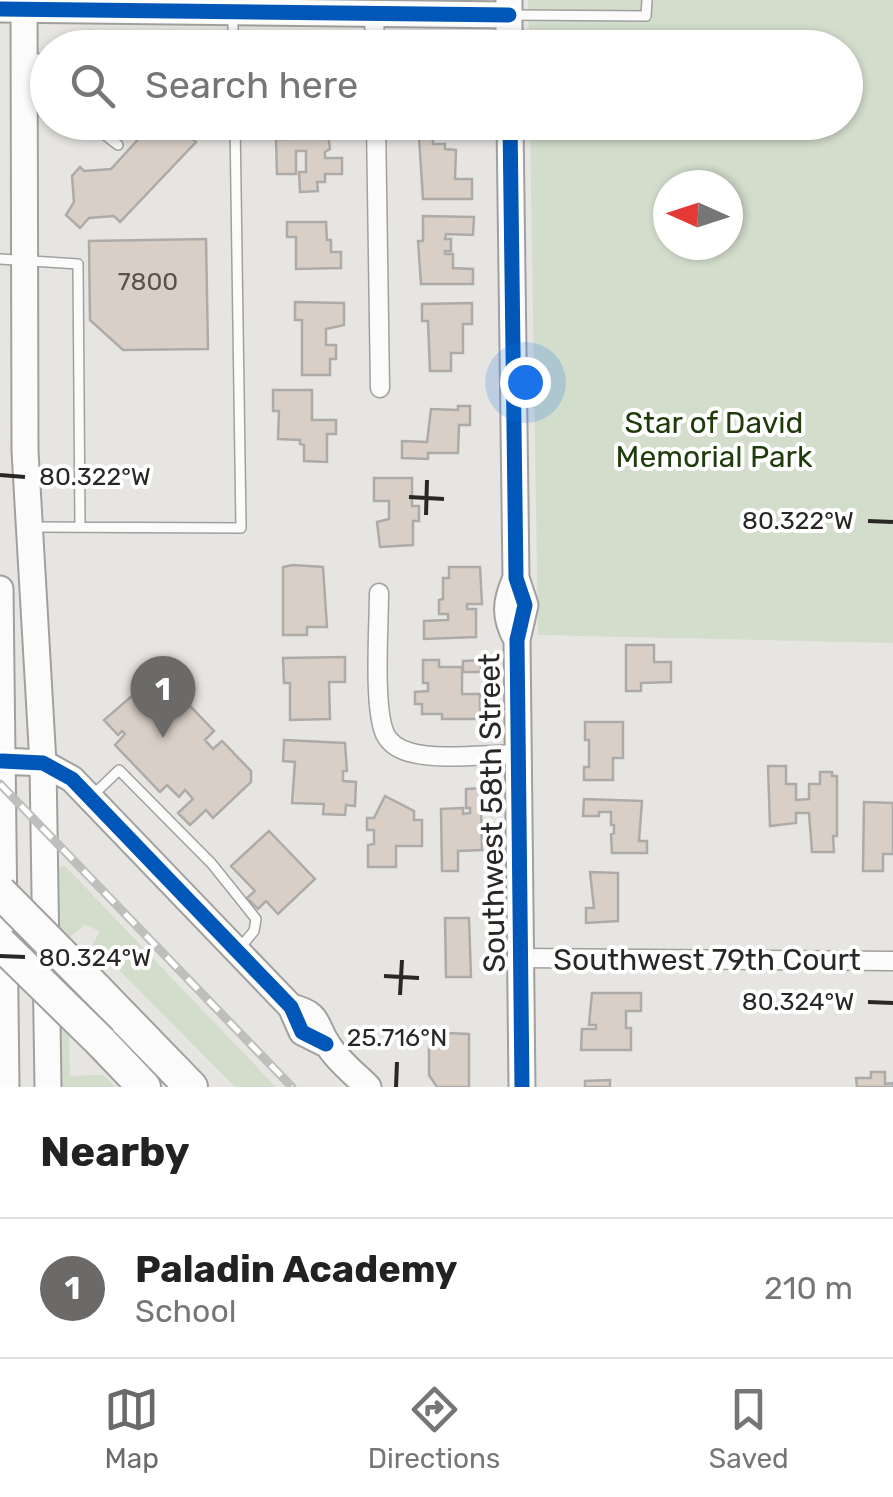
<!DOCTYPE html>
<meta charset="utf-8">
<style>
body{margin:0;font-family:Rubik,sans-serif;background:#f2f2f2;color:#222}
.compass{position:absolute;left:653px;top:170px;width:90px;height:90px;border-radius:50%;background:#fff;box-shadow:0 2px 8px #0004;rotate:273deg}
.you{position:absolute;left:525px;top:382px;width:35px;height:35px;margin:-25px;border:8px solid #fff;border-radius:50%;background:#1a73e8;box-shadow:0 0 0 15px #1a73e833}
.badge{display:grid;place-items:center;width:65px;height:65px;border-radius:50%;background:#6c6a68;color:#fff;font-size:32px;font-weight:700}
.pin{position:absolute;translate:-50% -82px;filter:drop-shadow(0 2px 5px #0008)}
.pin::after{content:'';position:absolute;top:52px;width:35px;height:30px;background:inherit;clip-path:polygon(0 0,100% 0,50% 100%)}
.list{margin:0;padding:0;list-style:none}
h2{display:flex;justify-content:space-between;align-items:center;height:130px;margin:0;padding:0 40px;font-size:42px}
h2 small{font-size:32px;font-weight:400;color:#767676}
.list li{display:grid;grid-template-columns:65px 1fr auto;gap:30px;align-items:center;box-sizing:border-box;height:140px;padding:0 40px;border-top:2px solid #e0e0e0}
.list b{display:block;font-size:38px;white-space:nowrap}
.list p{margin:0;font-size:32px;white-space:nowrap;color:#767676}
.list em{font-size:32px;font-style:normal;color:#767676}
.icon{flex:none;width:55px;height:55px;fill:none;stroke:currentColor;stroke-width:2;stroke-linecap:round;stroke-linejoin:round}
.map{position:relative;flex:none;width:893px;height:1087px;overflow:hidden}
.search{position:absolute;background:#fff;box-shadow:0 2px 8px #0004;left:30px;right:30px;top:30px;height:110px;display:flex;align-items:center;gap:25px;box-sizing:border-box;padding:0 35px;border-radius:55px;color:#767676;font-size:38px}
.sheet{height:270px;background:#fff}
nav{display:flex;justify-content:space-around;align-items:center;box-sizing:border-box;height:140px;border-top:2px solid #e0e0e0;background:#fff;font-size:28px;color:#767676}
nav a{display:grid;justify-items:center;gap:5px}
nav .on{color:#6c6a68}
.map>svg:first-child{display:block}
.green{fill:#d3ddcc;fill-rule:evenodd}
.building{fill:#d9cfc7;stroke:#adaba9;stroke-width:2.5}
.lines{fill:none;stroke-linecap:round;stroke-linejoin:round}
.lane-casing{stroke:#a2a09e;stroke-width:12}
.street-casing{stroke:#a2a09e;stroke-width:21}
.secondary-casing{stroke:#a2a09e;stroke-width:29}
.highway-casing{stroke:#a2a09e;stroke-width:36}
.lane{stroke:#fbfbfb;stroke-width:9}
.street{stroke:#fbfbfb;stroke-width:18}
.secondary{stroke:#fbfbfb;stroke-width:25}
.highway{stroke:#fbfbfb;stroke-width:32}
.rail-casing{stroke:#bebebd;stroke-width:9}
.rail{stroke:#fff;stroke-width:5;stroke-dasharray:15;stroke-linecap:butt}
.highway-bridge-casing{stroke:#a2a09e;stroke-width:36;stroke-linecap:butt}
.highway-bridge{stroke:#fbfbfb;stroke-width:32}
.cycleway-casing{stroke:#fff;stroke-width:21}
.cycleway{stroke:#0057b8;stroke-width:15}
.ticks{fill:none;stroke:#2a2826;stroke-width:4}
.labels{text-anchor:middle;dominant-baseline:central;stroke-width:8;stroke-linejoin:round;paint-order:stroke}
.number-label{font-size:25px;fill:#56524e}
.park-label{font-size:30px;fill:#203c0d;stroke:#fff}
.street-label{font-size:30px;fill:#2a2826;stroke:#fff}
.ticks-label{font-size:25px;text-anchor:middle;fill:#2a2826;stroke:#fff;stroke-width:8;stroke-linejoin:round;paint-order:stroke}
</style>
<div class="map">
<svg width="893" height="1087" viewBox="0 0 893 1087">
<rect width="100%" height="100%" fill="#e7e5e2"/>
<path class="green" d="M 528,0 L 893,0 L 893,643 L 538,635 L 530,123 L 846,122 L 846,48 L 529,47 ZM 668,185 L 728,185 L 728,245 L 668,245 Z
M 65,866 L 276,1087 L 235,1087 L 93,944 L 100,931 L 85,925 L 71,936 L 67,949 L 70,1076 L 104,1075 L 115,1087 L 62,1087 L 58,868 Z"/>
<path class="building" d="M 89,31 L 117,33 L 115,48 L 87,48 Z
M 133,32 L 158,32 L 159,48 L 133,48 Z
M 143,122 L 190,122 L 190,137 L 196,142 L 120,222 L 114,216 L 89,218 L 80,228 L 66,215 L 74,202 L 72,176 L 80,167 L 84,171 L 111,169 L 143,134 Z
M 418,122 L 433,122 L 433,144 L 445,144 L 445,149 L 456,150 L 455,179 L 472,179 L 472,199 L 423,199 Z
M 328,134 L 330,149 L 325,152 L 325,158 L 342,158 L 342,174 L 325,174 L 325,182 L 317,182 L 318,191 L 300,192 L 299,172 L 306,172 L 306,151 L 296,151 L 296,174 L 277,174 L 276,139 L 289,139 L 289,135 Z
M 423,216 L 474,217 L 473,235 L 446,234 L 445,239 L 451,239 L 451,251 L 445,251 L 445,254 L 453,254 L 453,268 L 473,269 L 473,284 L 421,284 L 418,241 L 423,241 Z
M 287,222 L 326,222 L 327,240 L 331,240 L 331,252 L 341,252 L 341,268 L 296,269 L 296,237 L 287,237 Z
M 206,239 L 208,349 L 123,350 L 90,320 L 89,241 Z
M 295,302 L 344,303 L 344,325 L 326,329 L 326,345 L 336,345 L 336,359 L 330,359 L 330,375 L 302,375 L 302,320 L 295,320 Z
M 472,303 L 472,324 L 463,324 L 463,353 L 451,353 L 451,371 L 430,371 L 428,321 L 422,321 L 422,304 Z
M 273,390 L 312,390 L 312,420 L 336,420 L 336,434 L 327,434 L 327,462 L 304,461 L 304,445 L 300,444 L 300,440 L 278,439 L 279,411 L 273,411 Z
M 458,406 L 470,406 L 470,425 L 459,425 L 458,453 L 428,453 L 428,459 L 402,458 L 402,441 L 427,442 L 431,409 L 458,410 Z
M 374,478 L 412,478 L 412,506 L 419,506 L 419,521 L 413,521 L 413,545 L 380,547 L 377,522 L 389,519 L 389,501 L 374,501 Z
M 293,565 L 323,567 L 327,627 L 307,627 L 307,635 L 283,635 L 283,567 Z
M 449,567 L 480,567 L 482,604 L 467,604 L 467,609 L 476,609 L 476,637 L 424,639 L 424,621 L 448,620 L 448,614 L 439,614 L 439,600 L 443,599 L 443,578 L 449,578 Z
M 626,645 L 654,645 L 654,662 L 671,662 L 671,682 L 641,683 L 641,691 L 626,691 Z
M 345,657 L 345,682 L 329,682 L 330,719 L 290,720 L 290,683 L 284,683 L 283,658 Z
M 423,660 L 439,660 L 439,667 L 462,667 L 462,694 L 480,694 L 480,719 L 442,719 L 442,714 L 422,714 L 422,704 L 415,704 L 415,692 L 428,691 L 428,683 L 423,683 Z
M 481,660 L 481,672 L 463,672 L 463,661 Z
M 158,679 L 169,691 L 173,688 L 214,731 L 205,740 L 213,749 L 222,741 L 251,771 L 251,782 L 213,818 L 206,810 L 190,825 L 178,813 L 193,799 L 185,790 L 179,797 L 167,785 L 160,792 L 115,745 L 125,734 L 122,731 L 118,735 L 104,720 L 148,682 L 151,685 Z
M 585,722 L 623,722 L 623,758 L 613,758 L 613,780 L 584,780 L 584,767 L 589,767 L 589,740 L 585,740 Z
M 284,740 L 345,743 L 347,771 L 343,771 L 343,781 L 356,782 L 355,806 L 346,805 L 345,815 L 323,814 L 324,804 L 292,803 L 295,762 L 283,761 Z
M 768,766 L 786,766 L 786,784 L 796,784 L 796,800 L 809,799 L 809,784 L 820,784 L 820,772 L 832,772 L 832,776 L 837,776 L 837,836 L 833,836 L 834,852 L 812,852 L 809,813 L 796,813 L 796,823 L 770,826 Z
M 485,788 L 485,807 L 481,807 L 482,850 L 458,851 L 458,871 L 442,871 L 441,809 L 463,808 L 463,814 L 470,813 L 470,808 L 466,808 L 466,789 Z
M 385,796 L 414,811 L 414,820 L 422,820 L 422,846 L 396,846 L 396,867 L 368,867 L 368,845 L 374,844 L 374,830 L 367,830 L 367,818 L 374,818 Z
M 584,799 L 642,801 L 639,841 L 647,841 L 647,853 L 612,853 L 611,834 L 614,833 L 614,825 L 611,825 L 611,812 L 599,812 L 599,816 L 583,816 Z
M 864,802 L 893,803 L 893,854 L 883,854 L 883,871 L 863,871 Z
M 269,831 L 315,879 L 278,914 L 266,901 L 258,909 L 247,898 L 255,891 L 231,866 Z
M 590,872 L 618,873 L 618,921 L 586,923 L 586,908 L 594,908 Z
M 445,918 L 469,918 L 471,977 L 446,977 Z
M 592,993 L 641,993 L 641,1011 L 626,1011 L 626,1028 L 631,1028 L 631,1050 L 581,1050 L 582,1029 L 596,1029 L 596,1025 L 589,1025 Z
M 447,1033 L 469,1034 L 469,1087 L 437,1087 L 429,1075 L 429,1046 L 447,1046 Z
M 871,1072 L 885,1072 L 885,1084 L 893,1083 L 893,1087 L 857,1087 L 856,1078 L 871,1078 Z
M 610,1080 L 610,1087 L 585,1087 L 585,1081 Z"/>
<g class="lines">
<defs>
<path id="lane" d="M 511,15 L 646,16 L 647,0
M 233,17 L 233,48
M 26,60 L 48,58
M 25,88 L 48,89
M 88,122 L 118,145
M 0,259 L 78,264 L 80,527
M 31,527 L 241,528 L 235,122
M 93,795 L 119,770 L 212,864 L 256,919 L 254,931 L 239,949"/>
<path id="street" d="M 374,14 L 375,48
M 376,122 L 380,388
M 379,593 C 379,626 373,707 385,734 C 390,744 398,749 409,752 C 439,761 487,754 518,754
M 521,958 L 893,961"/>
<path id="secondary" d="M 24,0 L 25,451 L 43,763 L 48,1087
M 509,0 L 509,48
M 0,9 L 509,15
M 510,122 L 516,578 L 525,605 L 517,640 L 522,1087
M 516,578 C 505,602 504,617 517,640
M 0,589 L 6,1087
M 2,761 L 43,763 L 72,779 L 291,1007 L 302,1032 L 326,1044
M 291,1007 C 321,1014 314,1025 328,1045 C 338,1061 355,1074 368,1087"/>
<path id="highway" d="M 95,988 L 191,1087
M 101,1042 L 144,1087"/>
</defs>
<use href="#lane" class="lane-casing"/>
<use href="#street" class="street-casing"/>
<use href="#secondary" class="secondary-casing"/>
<use href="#highway" class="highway-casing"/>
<use href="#lane" class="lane"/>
<use href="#street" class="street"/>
<use href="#secondary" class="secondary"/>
<use href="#highway" class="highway"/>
<defs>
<path id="rail" d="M 0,784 L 292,1087"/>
</defs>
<use href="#rail" class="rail-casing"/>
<use href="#rail" class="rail"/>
<defs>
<path id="highway-bridge" d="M 0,892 L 95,988
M 0,943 L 101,1042"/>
</defs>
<use href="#highway-bridge" class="highway-bridge-casing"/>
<use href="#highway-bridge" class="highway-bridge"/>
<defs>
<path id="cycleway" d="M 0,9 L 509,15
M 510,122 L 516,578 L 525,605 L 517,640 L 522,1087
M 2,761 L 43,763 L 72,779 L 291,1007 L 302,1032 L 326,1044"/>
</defs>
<use href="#cycleway" class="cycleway-casing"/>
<use href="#cycleway" class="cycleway"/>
</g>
<path class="ticks" d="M 0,475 L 25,477M 409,497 L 444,499M 426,515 L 427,480M 868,521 L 893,522M 0,956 L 25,957M 384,976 L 419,978M 400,995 L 402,960M 868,1002 L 893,1003M 396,1087 L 397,1062"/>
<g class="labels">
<g class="number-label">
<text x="148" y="281">7800</text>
</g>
<g class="park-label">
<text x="714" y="423">Star of David<tspan x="714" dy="34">Memorial Park</tspan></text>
</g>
<g class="street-label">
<text transform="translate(492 813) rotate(-91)">Southwest 58th Street</text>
<text x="707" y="960">Southwest 79th Court</text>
</g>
</g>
<g class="ticks-label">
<text x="95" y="485">80.322°W</text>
<text x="798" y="529">80.322°W</text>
<text x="95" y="966">80.324°W</text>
<text x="798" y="1010">80.324°W</text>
<text x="397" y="1046">25.716°N</text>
</g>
</svg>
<svg class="compass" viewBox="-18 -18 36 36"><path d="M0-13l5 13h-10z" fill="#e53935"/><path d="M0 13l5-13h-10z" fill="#767676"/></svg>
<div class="you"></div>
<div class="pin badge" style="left:163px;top:738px">1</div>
<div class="search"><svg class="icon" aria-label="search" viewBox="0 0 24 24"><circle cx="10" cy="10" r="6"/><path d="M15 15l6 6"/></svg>Search here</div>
</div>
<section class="sheet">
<h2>Nearby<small></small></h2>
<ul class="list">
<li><span class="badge">1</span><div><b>Paladin Academy</b><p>School</p></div><em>210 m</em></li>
</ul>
</section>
<nav>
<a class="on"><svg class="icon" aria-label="map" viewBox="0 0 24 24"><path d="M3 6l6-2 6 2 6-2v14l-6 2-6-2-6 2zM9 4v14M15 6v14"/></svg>Map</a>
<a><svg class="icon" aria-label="directions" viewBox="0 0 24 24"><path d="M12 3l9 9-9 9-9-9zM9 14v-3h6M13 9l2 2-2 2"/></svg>Directions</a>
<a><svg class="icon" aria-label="saved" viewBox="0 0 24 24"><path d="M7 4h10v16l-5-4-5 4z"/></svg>Saved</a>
</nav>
